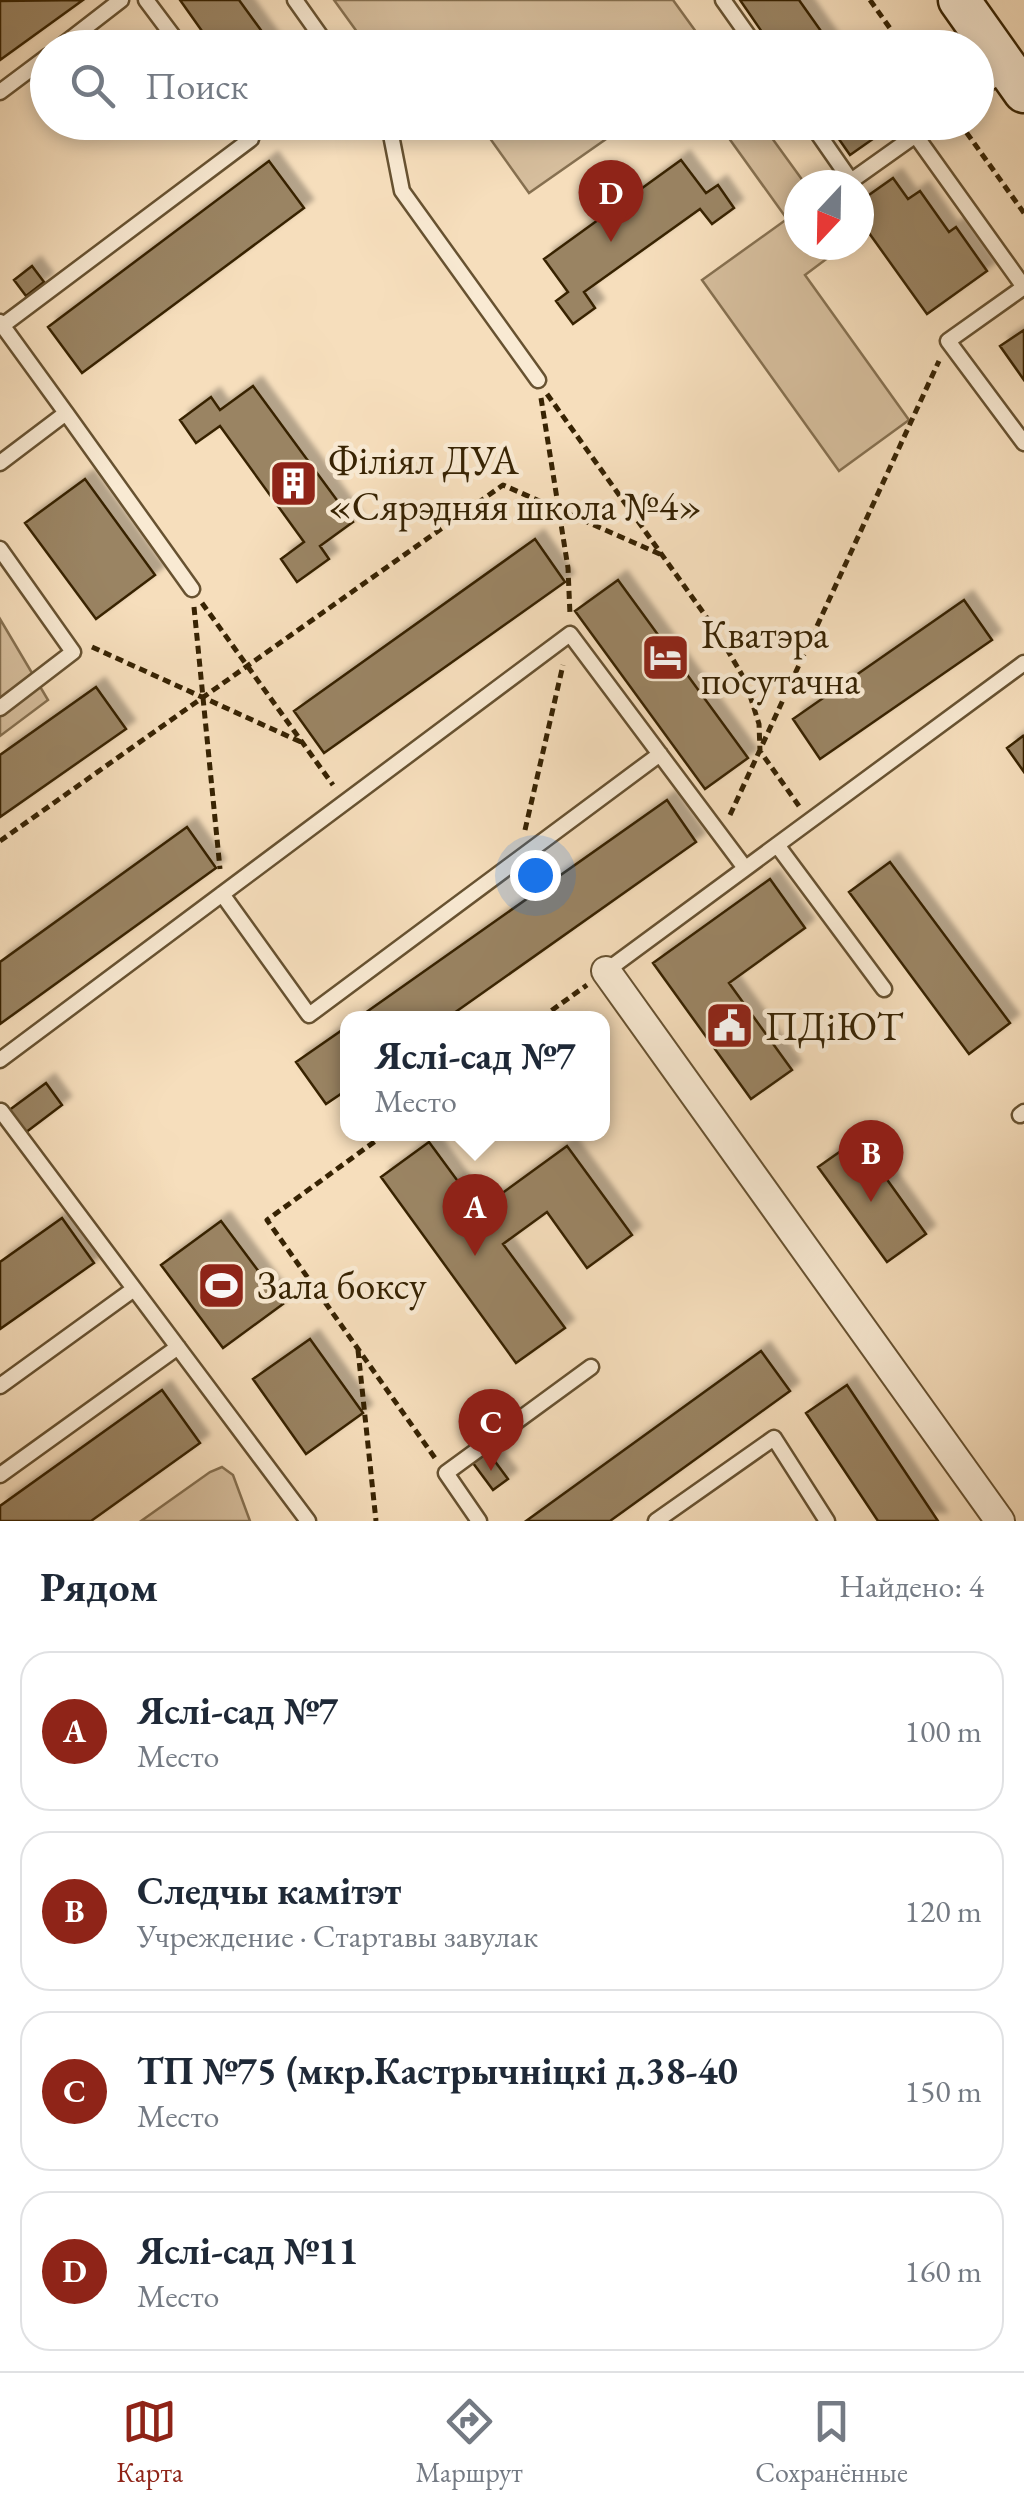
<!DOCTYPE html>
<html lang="ru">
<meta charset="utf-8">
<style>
body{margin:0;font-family:"EB Garamond",serif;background:#f6f6f7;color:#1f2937}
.compass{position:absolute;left:784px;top:170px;width:90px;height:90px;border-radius:50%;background:#fff;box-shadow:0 5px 15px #0003;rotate:202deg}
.you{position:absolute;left:535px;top:875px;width:35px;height:35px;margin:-25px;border:8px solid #fff;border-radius:50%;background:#1a73e8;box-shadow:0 0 0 15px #1a73e833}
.badge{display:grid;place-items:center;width:65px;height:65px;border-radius:50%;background:#8f2418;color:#fff;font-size:32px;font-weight:700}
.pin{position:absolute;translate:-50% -82px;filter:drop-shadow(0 2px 5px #0008)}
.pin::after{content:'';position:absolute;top:52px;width:35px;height:30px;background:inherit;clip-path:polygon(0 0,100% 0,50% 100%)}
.popup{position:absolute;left:340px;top:1011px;width:270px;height:130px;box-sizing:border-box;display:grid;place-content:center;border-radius:20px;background:#fff;filter:drop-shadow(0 2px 8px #0005);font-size:32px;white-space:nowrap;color:#747a83}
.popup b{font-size:38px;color:#1f2937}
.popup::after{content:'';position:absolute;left:50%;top:100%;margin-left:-20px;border:20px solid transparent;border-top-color:#fff}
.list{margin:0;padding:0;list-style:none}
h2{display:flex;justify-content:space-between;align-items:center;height:130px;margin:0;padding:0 40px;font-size:42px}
h2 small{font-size:32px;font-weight:400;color:#747a83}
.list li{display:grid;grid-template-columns:65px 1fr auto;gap:30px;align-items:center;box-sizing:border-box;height:160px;margin:0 20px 20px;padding:0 20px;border:2px solid #e0e1e3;border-radius:30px}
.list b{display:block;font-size:38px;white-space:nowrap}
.list p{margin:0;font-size:32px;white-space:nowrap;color:#747a83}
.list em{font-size:32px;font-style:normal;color:#747a83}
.icon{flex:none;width:55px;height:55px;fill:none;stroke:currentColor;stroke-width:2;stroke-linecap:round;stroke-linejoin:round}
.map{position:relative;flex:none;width:1024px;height:1521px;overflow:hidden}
.search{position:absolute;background:#fff;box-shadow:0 5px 15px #0003;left:30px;right:30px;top:30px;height:110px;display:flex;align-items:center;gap:25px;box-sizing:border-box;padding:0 35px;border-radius:55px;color:#747a83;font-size:38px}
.sheet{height:850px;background:#fff}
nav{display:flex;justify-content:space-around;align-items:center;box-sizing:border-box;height:140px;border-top:2px solid #e0e1e3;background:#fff;font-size:28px;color:#747a83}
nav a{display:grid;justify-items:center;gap:5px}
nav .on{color:#8f2418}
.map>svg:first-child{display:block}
.green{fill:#d6be9d;stroke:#867050;stroke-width:2.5}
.building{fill:#9a8463;stroke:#372303;stroke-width:2.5;filter:url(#shadow)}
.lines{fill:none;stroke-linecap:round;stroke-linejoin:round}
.lane-casing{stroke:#675231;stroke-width:19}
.street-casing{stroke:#675231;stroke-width:32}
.secondary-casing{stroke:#372303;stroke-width:45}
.path{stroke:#372303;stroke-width:5;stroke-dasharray:8 5;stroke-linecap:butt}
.lane{stroke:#f9ead3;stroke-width:14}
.street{stroke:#f9ead3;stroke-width:28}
.secondary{stroke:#f9ead3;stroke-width:40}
.labels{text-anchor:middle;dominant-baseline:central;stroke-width:9;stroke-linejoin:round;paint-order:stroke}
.poi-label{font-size:40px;fill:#372303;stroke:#f9ead3;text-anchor:start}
</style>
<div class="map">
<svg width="1024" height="1521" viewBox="0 0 1024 1521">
<defs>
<filter id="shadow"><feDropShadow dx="9" dy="-9" stdDeviation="2.5" flood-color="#0004"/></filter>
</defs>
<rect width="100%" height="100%" fill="#f6debc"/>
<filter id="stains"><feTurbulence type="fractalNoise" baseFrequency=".002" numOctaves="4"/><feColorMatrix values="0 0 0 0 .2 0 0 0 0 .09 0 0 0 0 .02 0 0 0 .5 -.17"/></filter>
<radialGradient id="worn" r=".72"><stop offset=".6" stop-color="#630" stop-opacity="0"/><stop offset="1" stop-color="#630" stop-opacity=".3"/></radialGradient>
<path class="green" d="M 334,0 L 673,0 L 707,47 L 368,47 Z
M 479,123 L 478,123 L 629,123 L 529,193 Z
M 718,123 L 761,123 L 806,185 L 799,185 L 799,245 L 845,245 L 805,275 L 909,420 L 839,471 L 702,280 L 787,219 Z
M 0,619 L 48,700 L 0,736 Z
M 222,1467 L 233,1475 L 250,1521 L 141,1521 L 210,1472 Z"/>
<path class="building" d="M 83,0 L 0,60 L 0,1 Z
M 180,0 L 239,0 L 274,48 L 214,48 Z
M 740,0 L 799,0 L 833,48 L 773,48 Z
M 827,122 L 887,122 L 890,127 L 850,155 Z
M 681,160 L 706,193 L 718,185 L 734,208 L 712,224 L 700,209 L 584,292 L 595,308 L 573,324 L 556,301 L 568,292 L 544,259 Z
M 269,161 L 304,208 L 82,373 L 48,327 Z
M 893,178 L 908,199 L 920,191 L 949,232 L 956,227 L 987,271 L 927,314 L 859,219 L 859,202 Z
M 32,266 L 44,282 L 26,296 L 14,280 Z
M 1024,330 L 1024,380 L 1000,346 Z
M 253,386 L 353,522 L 320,546 L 329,559 L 297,582 L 281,559 L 304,542 L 220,426 L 196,443 L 180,420 L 211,397 L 220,410 Z
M 85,479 L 155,575 L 96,619 L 25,523 Z
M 535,539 L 565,582 L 324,753 L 294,711 Z
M 618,580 L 748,758 L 705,789 L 575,611 Z
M 964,600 L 992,640 L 820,759 L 793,719 Z
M 96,687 L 126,729 L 0,817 L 0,755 Z
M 1023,736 L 1024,738 L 1024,772 L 1007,748 Z
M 667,800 L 696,842 L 447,1018 L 358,1018 Z
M 187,827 L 216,868 L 0,1024 L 0,962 Z
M 890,862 L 1010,1023 L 969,1054 L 849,892 Z
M 770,879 L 805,928 L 729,983 L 792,1070 L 751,1099 L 653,963 Z
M 348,1026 L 348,1089 L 326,1104 L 296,1062 Z
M 46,1083 L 62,1105 L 25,1133 L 8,1111 Z
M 858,1139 L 926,1234 L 887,1262 L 818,1167 Z
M 429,1142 L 479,1210 L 567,1146 L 632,1235 L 587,1268 L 547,1212 L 503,1244 L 565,1328 L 516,1363 L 381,1177 Z
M 62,1218 L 94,1263 L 0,1329 L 0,1262 Z
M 221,1221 L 283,1304 L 223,1348 L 161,1265 Z
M 310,1339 L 363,1413 L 306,1454 L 253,1379 Z
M 761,1351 L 790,1391 L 610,1521 L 526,1521 Z
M 847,1385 L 938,1521 L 878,1521 L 806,1413 Z
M 162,1390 L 200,1443 L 91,1521 L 0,1521 L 0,1506 Z
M 488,1452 L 508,1479 L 493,1490 L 473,1463 Z"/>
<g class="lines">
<defs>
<path id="lane" d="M 146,0 L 182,48
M 295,0 L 329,48
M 723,0 L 757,48
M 59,48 L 121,0
M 0,92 L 48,56
M 976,92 L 1004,73
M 382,122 L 391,135 L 402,191 L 538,380
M 810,122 L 851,181 L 934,122
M 916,136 L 1024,287
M 1024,287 L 948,341 L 1024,443
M 0,322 L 66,413
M 2,326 L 251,139 L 239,122
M 0,463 L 66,413 L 192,589
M 0,549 L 73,652 L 0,708
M 777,845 L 884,989
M 222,894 L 309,1015 L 660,754
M 606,971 L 1024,663
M 0,1060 L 570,634 L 745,868
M 1,1111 L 308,1521
M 1020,1115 L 1024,1112
M 0,1386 L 134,1289
M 0,1475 L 178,1347
M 479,1521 L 446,1473 L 591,1367
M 656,1521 L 774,1438 L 827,1521"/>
<path id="street" d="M 606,971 L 1000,1521"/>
<path id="secondary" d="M 959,0 L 1024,92"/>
</defs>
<use href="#lane" class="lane-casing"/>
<use href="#street" class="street-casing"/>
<use href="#secondary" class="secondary-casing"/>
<path class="path" d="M 870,0 L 904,48
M 959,122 L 1024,213
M 547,394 L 715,629 L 745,680 L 759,724 L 760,751 L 799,806
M 541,398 L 568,568 L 570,615
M 202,603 L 333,785
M 194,607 L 220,869
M 92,647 L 303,743
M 730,815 L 939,361
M 525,830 L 563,665
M 0,841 L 503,485 L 662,555
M 541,1018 L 587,985
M 385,1134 L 267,1220 L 435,1458
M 358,1350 L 376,1521"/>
<use href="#lane" class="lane"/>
<use href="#street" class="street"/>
<use href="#secondary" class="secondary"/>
</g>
<defs>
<symbol id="building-square" viewBox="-11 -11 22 22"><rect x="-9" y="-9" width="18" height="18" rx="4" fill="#8f2418" stroke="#f9ead3"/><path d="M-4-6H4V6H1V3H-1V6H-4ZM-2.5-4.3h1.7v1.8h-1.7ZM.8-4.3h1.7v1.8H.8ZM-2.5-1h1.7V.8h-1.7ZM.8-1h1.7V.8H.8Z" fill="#fff"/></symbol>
<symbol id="hotel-square" viewBox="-11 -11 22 22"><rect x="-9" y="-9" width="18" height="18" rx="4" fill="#8f2418" stroke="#f9ead3"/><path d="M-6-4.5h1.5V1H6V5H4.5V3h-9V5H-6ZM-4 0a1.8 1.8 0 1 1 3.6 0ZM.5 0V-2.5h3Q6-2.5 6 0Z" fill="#fff"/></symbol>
<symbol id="civic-square" viewBox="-11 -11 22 22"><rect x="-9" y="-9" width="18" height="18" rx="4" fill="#8f2418" stroke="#f9ead3"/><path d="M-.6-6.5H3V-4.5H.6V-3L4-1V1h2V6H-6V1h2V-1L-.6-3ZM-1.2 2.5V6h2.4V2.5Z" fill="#fff"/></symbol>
<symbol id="stadium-square" viewBox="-11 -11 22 22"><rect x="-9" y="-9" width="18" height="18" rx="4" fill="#8f2418" stroke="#f9ead3"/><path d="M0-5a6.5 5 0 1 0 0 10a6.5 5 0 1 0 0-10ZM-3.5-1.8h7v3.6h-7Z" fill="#fff"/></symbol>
</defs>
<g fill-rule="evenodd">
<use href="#building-square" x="266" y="456" width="55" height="55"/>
<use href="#hotel-square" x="638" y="630" width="55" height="55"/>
<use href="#civic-square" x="702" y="998" width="55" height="55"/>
<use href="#stadium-square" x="194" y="1258" width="55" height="55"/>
</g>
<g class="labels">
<g class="poi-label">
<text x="328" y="460">Філіял ДУА<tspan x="328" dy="46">«Сярэдняя школа №4»</tspan></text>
<text x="701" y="634">Кватэра<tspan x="701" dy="46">посутачна</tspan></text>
<text x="765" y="1026">ПДіЮТ</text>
<text x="257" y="1285">Зала боксу</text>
</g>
</g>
<rect width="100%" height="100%" filter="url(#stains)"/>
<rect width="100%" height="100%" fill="url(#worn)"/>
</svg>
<svg class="compass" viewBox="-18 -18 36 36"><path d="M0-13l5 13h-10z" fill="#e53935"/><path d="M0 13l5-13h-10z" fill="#747a83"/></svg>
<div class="you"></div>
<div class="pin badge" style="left:475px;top:1256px">A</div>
<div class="popup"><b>Яслі-сад №7</b>Место</div>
<div class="pin badge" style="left:871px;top:1202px">B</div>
<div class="pin badge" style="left:491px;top:1471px">C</div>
<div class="pin badge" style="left:611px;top:242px">D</div>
<div class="search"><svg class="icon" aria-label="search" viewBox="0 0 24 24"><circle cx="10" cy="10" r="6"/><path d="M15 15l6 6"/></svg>Поиск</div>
</div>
<section class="sheet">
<h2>Рядом<small>Найдено: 4</small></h2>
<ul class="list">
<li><span class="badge">A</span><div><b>Яслі-сад №7</b><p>Место</p></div><em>100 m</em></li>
<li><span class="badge">B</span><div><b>Следчы камітэт</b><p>Учреждение · Стартавы завулак</p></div><em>120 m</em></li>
<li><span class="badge">C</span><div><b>ТП №75 (мкр.Кастрычніцкі д.38-40</b><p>Место</p></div><em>150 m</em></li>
<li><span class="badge">D</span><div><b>Яслі-сад №11</b><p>Место</p></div><em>160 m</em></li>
</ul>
</section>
<nav>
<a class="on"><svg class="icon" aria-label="map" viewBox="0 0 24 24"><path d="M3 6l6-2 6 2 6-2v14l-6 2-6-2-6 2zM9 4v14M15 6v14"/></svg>Карта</a>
<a><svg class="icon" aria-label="directions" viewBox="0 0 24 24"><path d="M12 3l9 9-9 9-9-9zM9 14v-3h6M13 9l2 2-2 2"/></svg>Маршрут</a>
<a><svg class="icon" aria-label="saved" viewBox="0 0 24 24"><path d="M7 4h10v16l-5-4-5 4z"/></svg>Сохранённые</a>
</nav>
